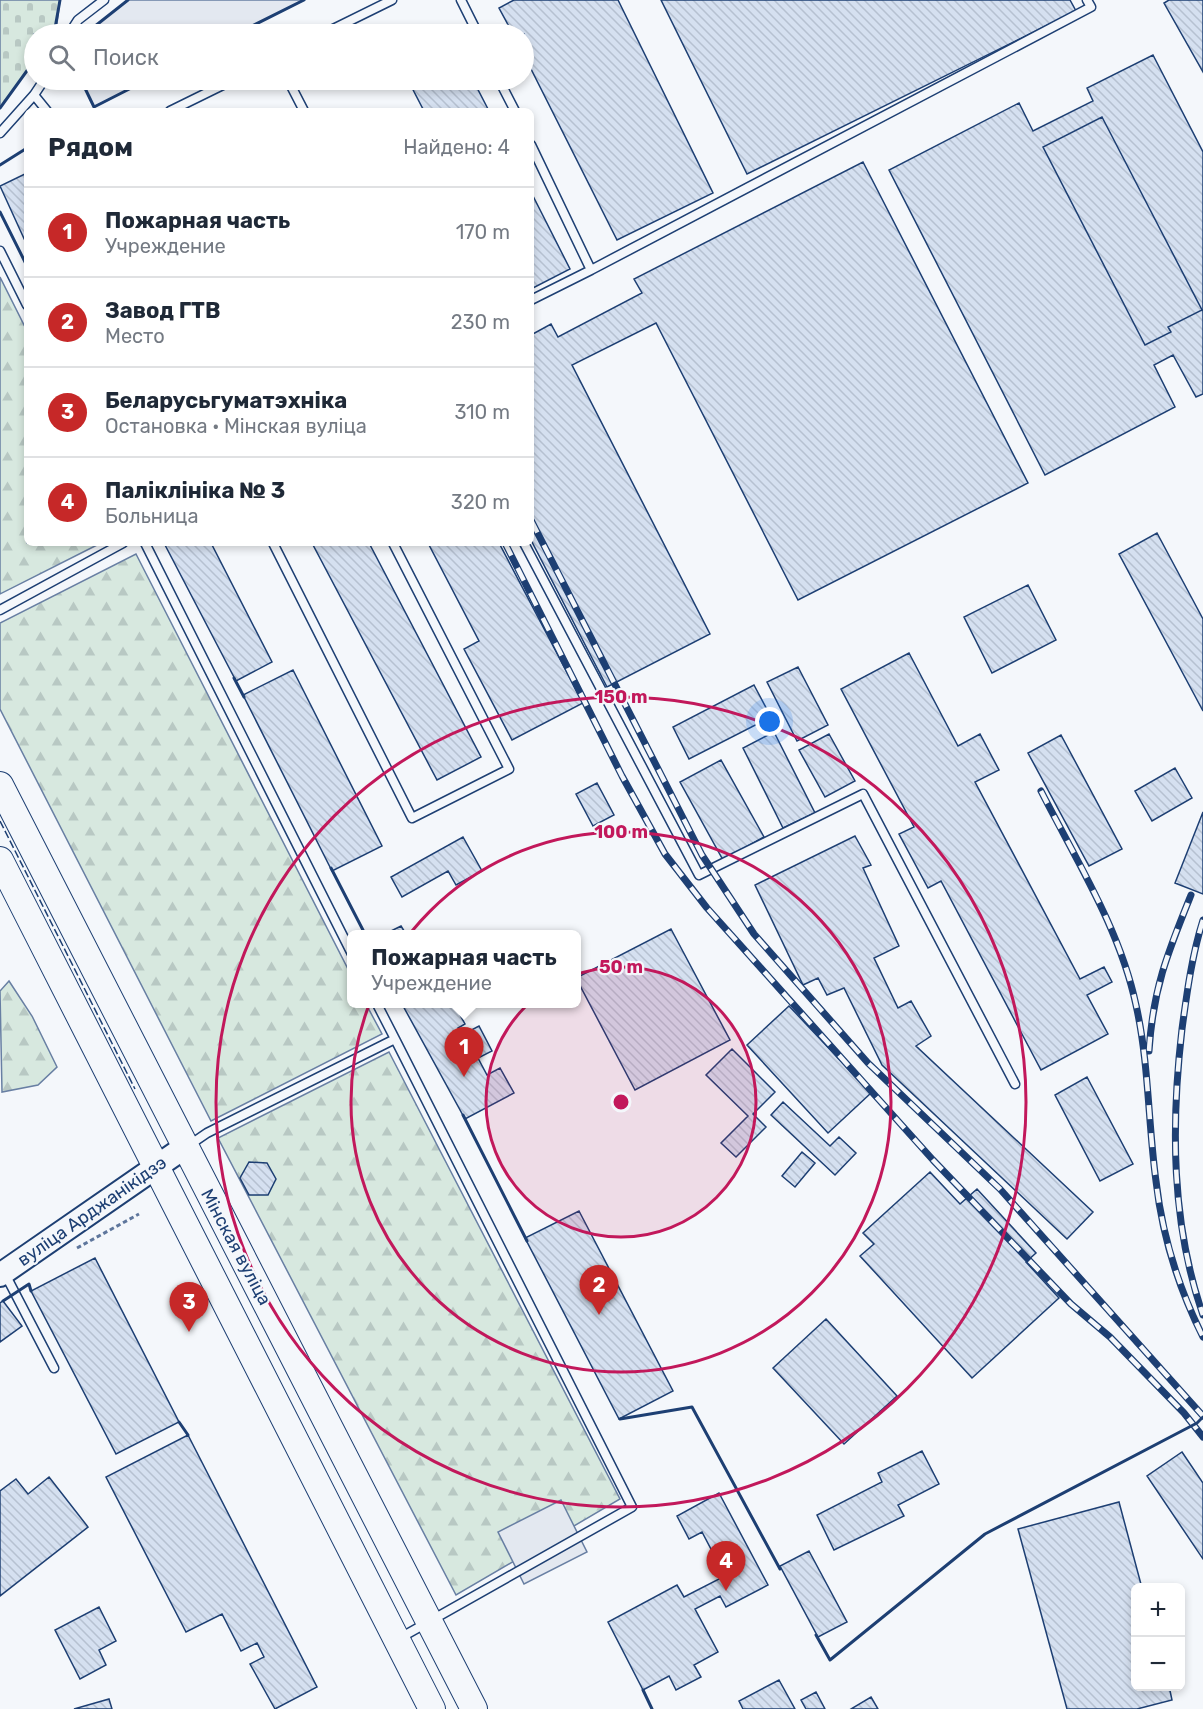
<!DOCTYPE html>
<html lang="ru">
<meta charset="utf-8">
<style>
body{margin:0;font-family:Rubik,sans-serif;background:#f2f2f3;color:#1f2937}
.controls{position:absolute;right:18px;bottom:18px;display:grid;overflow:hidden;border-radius:9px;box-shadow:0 3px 9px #0003}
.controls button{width:54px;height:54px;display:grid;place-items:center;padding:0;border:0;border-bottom:2px solid #e0e1e3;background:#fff;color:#1f2937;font:30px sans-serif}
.you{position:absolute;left:770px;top:722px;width:21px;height:21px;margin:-15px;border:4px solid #fff;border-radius:50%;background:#1a73e8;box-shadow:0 0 0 9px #1a73e833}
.badge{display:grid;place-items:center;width:39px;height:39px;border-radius:50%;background:#c62828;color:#fff;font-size:20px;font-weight:700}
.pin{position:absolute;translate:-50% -50px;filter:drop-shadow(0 2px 3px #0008)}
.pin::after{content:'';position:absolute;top:32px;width:21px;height:18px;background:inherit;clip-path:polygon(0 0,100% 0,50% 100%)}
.popup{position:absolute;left:347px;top:930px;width:234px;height:78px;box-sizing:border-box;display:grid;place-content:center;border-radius:9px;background:#fff;filter:drop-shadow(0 2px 4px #0005);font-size:20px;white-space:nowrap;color:#747a83}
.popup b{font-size:22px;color:#1f2937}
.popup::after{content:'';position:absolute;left:50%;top:100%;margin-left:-12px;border:12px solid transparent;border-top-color:#fff}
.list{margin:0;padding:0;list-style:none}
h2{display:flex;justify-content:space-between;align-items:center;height:78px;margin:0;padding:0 24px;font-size:26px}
h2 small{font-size:20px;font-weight:400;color:#747a83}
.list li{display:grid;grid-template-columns:39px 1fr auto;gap:18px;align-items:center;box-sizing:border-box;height:90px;padding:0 24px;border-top:2px solid #e0e1e3}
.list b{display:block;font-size:22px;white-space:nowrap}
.list p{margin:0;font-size:20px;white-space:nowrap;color:#747a83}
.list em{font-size:20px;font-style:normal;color:#747a83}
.icon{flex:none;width:33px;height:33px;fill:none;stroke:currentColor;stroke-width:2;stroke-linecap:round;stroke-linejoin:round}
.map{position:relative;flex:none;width:1203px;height:1709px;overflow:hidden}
.search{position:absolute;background:#fff;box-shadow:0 3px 9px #0003;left:24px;top:24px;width:510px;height:66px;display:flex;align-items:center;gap:15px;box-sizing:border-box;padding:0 21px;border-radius:33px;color:#747a83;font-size:22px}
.panel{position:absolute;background:#fff;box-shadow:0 3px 9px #0003;left:24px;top:108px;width:510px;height:438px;border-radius:9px}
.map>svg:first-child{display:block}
.forest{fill:url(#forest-firs);stroke:#687fa3;stroke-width:1.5}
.cemetery{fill:url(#cemetery-stones);stroke:#687fa3;stroke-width:1.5}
.parking{fill:#e3e8f0;stroke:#687fa3;stroke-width:1.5}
.building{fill:url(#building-back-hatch);stroke:#1d3f73;stroke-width:1.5}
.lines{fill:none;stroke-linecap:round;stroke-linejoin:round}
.service-casing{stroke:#1d3f73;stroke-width:11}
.secondary-casing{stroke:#1d3f73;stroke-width:26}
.primary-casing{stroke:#1d3f73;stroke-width:28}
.path{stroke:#5e769c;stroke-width:3;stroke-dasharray:4.5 3;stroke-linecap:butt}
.service{stroke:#f4f7fb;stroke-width:8}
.secondary{stroke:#f4f7fb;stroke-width:22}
.primary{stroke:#f4f7fb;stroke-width:26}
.rail-casing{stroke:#1d3f73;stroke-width:7}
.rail{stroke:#f4f7fb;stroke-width:4.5;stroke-dasharray:14;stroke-linecap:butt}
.fence{stroke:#1d3f73;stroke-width:1.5;stroke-dasharray:8 3;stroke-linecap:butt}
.wall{stroke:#1d3f73;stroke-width:3}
.ring{fill:none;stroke:#c2185b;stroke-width:3}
.labels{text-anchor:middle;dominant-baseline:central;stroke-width:4.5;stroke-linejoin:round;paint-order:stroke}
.street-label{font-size:18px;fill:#1d3f73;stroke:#f4f7fb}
.centre{fill:#c2185b;stroke:#f4f7fb;stroke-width:3}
.ring-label{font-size:18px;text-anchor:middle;font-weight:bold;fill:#c2185b;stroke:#f4f7fb;stroke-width:4.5;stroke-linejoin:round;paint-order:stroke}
</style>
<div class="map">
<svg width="1203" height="1709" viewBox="0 0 1203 1709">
<defs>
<pattern id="forest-firs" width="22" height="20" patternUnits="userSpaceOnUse" patternTransform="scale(1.5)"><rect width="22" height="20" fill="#d7e8df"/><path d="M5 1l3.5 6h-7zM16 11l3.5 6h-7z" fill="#b8c8c3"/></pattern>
<pattern id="cemetery-stones" width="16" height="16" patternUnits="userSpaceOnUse" patternTransform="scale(1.5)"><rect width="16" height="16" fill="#d7e8df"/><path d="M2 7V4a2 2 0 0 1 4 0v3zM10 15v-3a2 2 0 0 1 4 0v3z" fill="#b8c8c3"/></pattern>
<pattern id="building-back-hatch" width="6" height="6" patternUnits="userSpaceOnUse" patternTransform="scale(1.5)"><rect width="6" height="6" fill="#d5e0f0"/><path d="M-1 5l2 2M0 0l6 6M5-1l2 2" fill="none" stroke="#b6c1d1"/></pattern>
</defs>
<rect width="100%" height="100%" fill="#f4f7fb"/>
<path class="forest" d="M 0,277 L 27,331 L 27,543 L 101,543 L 0,594 Z
M 136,554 L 351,975 L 352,1004 L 366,1004 L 382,1034 L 211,1121 L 0,709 L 0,623 Z
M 9,981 L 32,1016 L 57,1067 L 38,1085 L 2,1092 L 0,991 Z
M 389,1052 L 620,1499 L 456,1595 L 218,1138 Z"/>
<path class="cemetery" d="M 0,0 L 60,0 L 56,31 L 54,34 L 34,34 L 34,61 L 0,108 Z"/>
<path class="parking" d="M 128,0 L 304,0 L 236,34 L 85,34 Z
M 81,80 L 147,80 L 94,107 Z
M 561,1500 L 587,1552 L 524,1584 L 498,1532 Z"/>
<path class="building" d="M 514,0 L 618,0 L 713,193 L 617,240 L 524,55 L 524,34 L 513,34 L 499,8 Z
M 661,0 L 1070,0 L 1076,11 L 747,174 Z
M 1169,0 L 1203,0 L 1203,72 L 1164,3 Z
M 1153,55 L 1203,152 L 1203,394 L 1196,397 L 1173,355 L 1154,365 L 1175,407 L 1045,475 L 889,170 L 1019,103 L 1033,131 L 1093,101 L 1087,88 Z
M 408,80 L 473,80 L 489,111 L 424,111 Z
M 1102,117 L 1202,310 L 1168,327 L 1171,332 L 1145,345 L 1043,147 Z
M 863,162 L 1028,483 L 798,600 L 656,323 L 572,365 L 710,634 L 607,687 L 531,540 L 531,335 L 551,324 L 558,337 L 642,293 L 634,279 Z
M 27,173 L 27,242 L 26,243 L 0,186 Z
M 531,192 L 570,269 L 531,289 Z
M 1157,533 L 1203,619 L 1203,711 L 1119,554 Z
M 164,543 L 211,543 L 272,662 L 236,681 Z
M 312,543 L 369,543 L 481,757 L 437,780 Z
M 428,543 L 499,543 L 583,703 L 512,740 L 464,649 L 479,641 Z
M 1028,585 L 1056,640 L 992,673 L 964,617 Z
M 909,653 L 958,746 L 980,734 L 999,770 L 975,782 L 1080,979 L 1104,967 L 1112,982 L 1087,995 L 1108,1034 L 1041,1070 L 941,881 L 928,888 L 899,834 L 914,827 L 841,689 Z
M 798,667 L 828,725 L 797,741 L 767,682 Z
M 293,670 L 382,846 L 332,871 L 243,695 Z
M 754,685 L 771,717 L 689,759 L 673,727 Z
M 774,732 L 815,813 L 783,828 L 743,748 Z
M 829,734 L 855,781 L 825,797 L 799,750 Z
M 1061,735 L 1122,849 L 1089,866 L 1028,753 Z
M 721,760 L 764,837 L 723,860 L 680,782 Z
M 1175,768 L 1192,798 L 1152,821 L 1135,791 Z
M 597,783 L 614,815 L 593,826 L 576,794 Z
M 1203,812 L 1203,894 L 1175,883 Z
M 855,836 L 871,865 L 863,868 L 899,946 L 874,958 L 898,1008 L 911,1001 L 931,1036 L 916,1046 L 1093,1212 L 1067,1239 L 882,1065 L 844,988 L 827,995 L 818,978 L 803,985 L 755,885 Z
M 463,837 L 482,871 L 456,885 L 448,871 L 402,897 L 391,877 Z
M 401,926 L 406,934 L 385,934 Z
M 671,929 L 730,1040 L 635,1090 L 576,978 Z
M 402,1004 L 454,1004 L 465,1024 L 458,1028 L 462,1035 L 479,1026 L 492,1051 L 478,1058 L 487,1075 L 500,1068 L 514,1093 L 465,1119 Z
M 789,1006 L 871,1093 L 828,1133 L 747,1045 Z
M 732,1049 L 775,1092 L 753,1114 L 766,1127 L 736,1157 L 721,1143 L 748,1116 L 706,1075 Z
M 1087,1077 L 1133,1164 L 1100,1181 L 1055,1095 Z
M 783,1102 L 830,1146 L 839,1137 L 856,1153 L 835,1175 L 771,1115 Z
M 802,1152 L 815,1163 L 795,1187 L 782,1176 Z
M 249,1162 L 267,1163 L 276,1179 L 268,1195 L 249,1195 L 240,1178 Z
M 930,1172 L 960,1204 L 977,1189 L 1036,1253 L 1026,1262 L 1059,1298 L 972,1378 L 860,1256 L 874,1244 L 863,1233 Z
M 579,1211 L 673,1391 L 619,1419 L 525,1238 Z
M 95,1258 L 179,1422 L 116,1454 L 31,1291 Z
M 3,1301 L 22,1326 L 0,1342 L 0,1303 Z
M 826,1319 L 897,1396 L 844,1444 L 773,1368 Z
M 188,1435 L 317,1687 L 275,1709 L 250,1664 L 264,1657 L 257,1643 L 241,1651 L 222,1614 L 186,1632 L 106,1477 Z
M 922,1451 L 939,1484 L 898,1505 L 904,1516 L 834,1550 L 817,1515 L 882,1482 L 878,1473 Z
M 1182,1452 L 1203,1483 L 1203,1559 L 1147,1476 Z
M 49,1477 L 88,1527 L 0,1596 L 0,1491 L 16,1479 L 28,1494 Z
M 719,1493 L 768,1585 L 726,1607 L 720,1596 L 695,1609 L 718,1652 L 694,1665 L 701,1677 L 676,1690 L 669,1676 L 643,1690 L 608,1622 L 677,1585 L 684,1597 L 725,1576 L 702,1532 L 689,1539 L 677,1516 Z
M 1119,1502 L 1142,1588 L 1136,1588 L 1136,1686 L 1169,1686 L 1172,1700 L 1137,1709 L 1067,1709 L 1018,1529 Z
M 809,1551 L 847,1622 L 818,1637 L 780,1566 Z
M 99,1607 L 116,1641 L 99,1650 L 106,1665 L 80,1679 L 55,1630 Z
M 779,1680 L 795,1709 L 743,1709 L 739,1701 Z
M 816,1692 L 825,1709 L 806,1709 L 801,1700 Z
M 871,1697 L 878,1709 L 851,1709 Z
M 109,1699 L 112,1709 L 74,1709 Z"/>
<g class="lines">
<defs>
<path id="service" d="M 461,0 L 478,34
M 69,34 L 78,20 L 104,0
M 323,34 L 392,0
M 288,80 L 304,111
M 499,80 L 515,111
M 34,95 L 47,111
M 170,111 L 233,80
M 0,133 L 34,95 L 44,80
M 531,145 L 591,270 L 1091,7 L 1087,0
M 0,251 L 27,305
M 531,300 L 591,270
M 145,543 L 352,954
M 273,543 L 412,818 L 509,769 L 393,543
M 524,543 L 699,875 L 863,794 L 1015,1084
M 0,610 L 123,543
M 395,1039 L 632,1507 L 400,1638
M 188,1146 L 207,1133 L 395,1039 L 377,1004
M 4,1272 L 54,1368"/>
<path id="secondary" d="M 0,1275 L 185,1147"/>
<path id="primary" d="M 0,785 L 474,1709
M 0,860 L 432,1709"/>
</defs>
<use href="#service" class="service-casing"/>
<use href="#secondary" class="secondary-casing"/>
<use href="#primary" class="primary-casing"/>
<path class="path" d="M 77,1248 L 139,1214"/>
<use href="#service" class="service"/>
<use href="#secondary" class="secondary"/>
<use href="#primary" class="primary"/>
<defs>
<path id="rail" d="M 531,520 L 702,855 L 754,934 L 868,1063 L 1000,1189 L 1203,1416
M 505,543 L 622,776 L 665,854 L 707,908 L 933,1160 L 1071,1304 L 1110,1337 L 1184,1413 L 1203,1437
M 1041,791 C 1076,860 1120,929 1136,1005 C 1149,1063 1148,1123 1156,1181 C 1162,1234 1179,1289 1203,1337
M 1203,920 C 1192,955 1187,992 1182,1029 C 1171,1124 1171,1223 1203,1315
M 1149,1051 C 1153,988 1168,952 1191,895"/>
</defs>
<use href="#rail" class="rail-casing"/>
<use href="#rail" class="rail"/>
<path class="fence" d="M 0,821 L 135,1089"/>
<path class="wall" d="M 54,34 L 60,0
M 85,34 L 128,0
M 236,34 L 304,0
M 81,80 L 94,107 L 147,80
M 0,108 L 34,61
M 0,165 L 27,148
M 0,212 L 27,266
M 234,678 L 244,697
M 331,868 L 365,934
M 463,1115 L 527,1241
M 3,1301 L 29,1284 L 31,1291
M 620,1419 L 692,1407 L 780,1569
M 179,1422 L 188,1435
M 816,1635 L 830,1660 L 985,1534 L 1197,1423 L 1203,1417
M 643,1690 L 652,1709"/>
</g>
<circle cx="621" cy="1102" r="135" fill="#c2185b" fill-opacity=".12"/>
<g class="ring">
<circle cx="621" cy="1102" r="135"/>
<circle cx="621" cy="1102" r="270"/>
<circle cx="621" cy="1102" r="405"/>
</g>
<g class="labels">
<g class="street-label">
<text transform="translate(92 1211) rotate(-35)">вуліца Арджанікідзэ</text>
<text transform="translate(236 1247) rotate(62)">Мінская вуліца</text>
</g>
</g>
<circle cx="621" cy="1102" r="9" class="centre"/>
<g class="ring-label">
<text x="621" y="703">150 m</text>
<text x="621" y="838">100 m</text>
<text x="621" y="973">50 m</text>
</g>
</svg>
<div class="controls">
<button>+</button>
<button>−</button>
</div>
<div class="you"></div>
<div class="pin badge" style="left:464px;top:1077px">1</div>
<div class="popup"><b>Пожарная часть</b>Учреждение</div>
<div class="pin badge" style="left:599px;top:1315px">2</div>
<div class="pin badge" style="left:189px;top:1332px">3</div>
<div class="pin badge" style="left:726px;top:1591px">4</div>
<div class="search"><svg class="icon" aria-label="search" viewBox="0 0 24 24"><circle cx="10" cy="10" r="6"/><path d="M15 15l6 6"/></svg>Поиск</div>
<section class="panel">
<h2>Рядом<small>Найдено: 4</small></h2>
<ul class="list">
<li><span class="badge">1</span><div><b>Пожарная часть</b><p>Учреждение</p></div><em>170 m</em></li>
<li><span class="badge">2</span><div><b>Завод ГТВ</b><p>Место</p></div><em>230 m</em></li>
<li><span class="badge">3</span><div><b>Беларусьгуматэхніка</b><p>Остановка · Мінская вуліца</p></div><em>310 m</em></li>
<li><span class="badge">4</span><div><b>Паліклініка № 3</b><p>Больница</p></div><em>320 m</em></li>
</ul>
</section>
</div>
